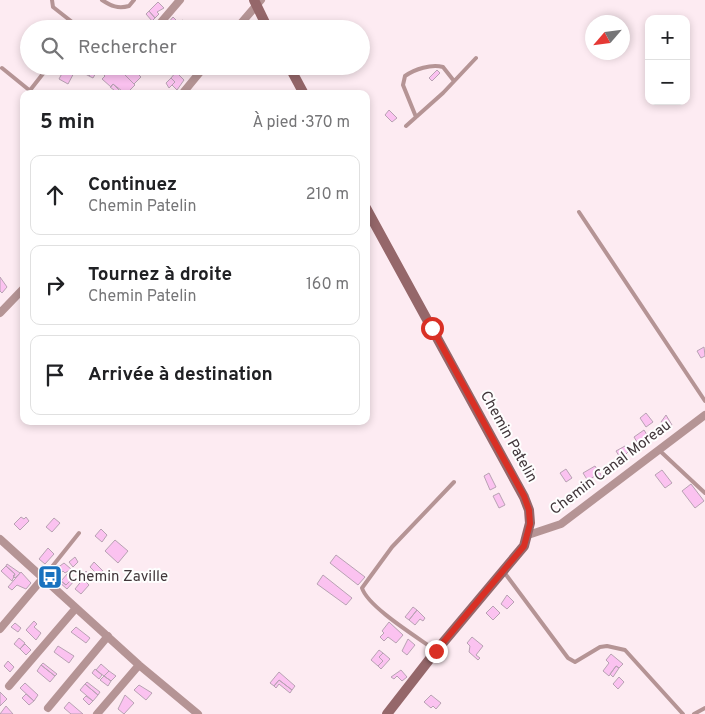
<!DOCTYPE html>
<html lang="fr">
<meta charset="utf-8">
<style>
body{margin:0;font-family:Overpass,sans-serif;background:#f6f6f6;color:#202124}
.controls{position:absolute;right:15px;top:15px;display:grid;overflow:hidden;border-radius:10px;box-shadow:0 2px 8px #0003}
.controls button{width:45px;height:45px;display:grid;place-items:center;padding:0;border:0;border-bottom:1px solid #e0e0e0;background:#fff;color:#202124;font:25px sans-serif}
.compass{position:absolute;left:585px;top:15px;width:45px;height:45px;border-radius:50%;background:#fff;box-shadow:0 2px 8px #0003;rotate:242deg}
.stop{position:absolute;width:15px;height:15px;margin:-11px;border:4px solid #d93025;border-radius:50%;background:#fff}
.stop.end{background:#d93025;border-color:#fff;box-shadow:0 1px 5px #0008}
.list{margin:0;padding:0;list-style:none}
h2{display:flex;justify-content:space-between;align-items:center;height:65px;margin:0;padding:0 20px;font-size:21px}
h2 small{font-size:16px;font-weight:400;color:#757577}
.list li{display:grid;grid-template-columns:32px 1fr auto;gap:15px;align-items:center;box-sizing:border-box;height:80px;margin:0 10px 10px;padding:0 10px;border:1px solid #e0e0e0;border-radius:10px}
.list b{display:block;font-size:19px;white-space:nowrap}
.list p{margin:0;font-size:16px;white-space:nowrap;color:#757577}
.list em{font-size:16px;font-style:normal;color:#757577}
.icon{flex:none;width:28px;height:28px;fill:none;stroke:currentColor;stroke-width:2;stroke-linecap:round;stroke-linejoin:round}
.map{position:relative;flex:none;width:705px;height:714px;overflow:hidden}
.search{position:absolute;background:#fff;box-shadow:0 2px 8px #0003;left:20px;top:20px;width:350px;height:55px;display:flex;align-items:center;gap:12px;box-sizing:border-box;padding:0 18px;border-radius:28px;color:#757577;font-size:19px}
.panel{position:absolute;background:#fff;box-shadow:0 2px 8px #0003;left:20px;top:90px;width:350px;height:335px;border-radius:10px}
.map>svg:first-child{display:block}
.building{fill:#fbc2f0;stroke:#b8a2b3}
.lines{fill:none;stroke-linecap:round;stroke-linejoin:round}
.service{stroke:#b59495;stroke-width:4}
.minor{stroke:#b59495;stroke-width:8}
.secondary{stroke:#95676a;stroke-width:10}
.route{stroke:#d93025;stroke-width:6}
.labels{text-anchor:middle;dominant-baseline:central;stroke-width:4;stroke-linejoin:round;paint-order:stroke}
.street-label{font-size:15px;fill:#41363a;stroke:#fefefe}
.poi-label{font-size:15px;fill:#41363a;stroke:#fefefe;text-anchor:start}
</style>
<div class="map">
<svg width="705" height="714" viewBox="0 0 705 714">
<rect width="100%" height="100%" fill="#fdebf2"/>
<path class="building" d="M 158,2 L 164,8 L 157,12 L 159,14 L 155,18 L 149,11 Z
M 149,11 L 155,18 L 152,21 L 146,14 Z
M 173,17 L 179,23 L 182,20 L 184,21 L 178,28 L 175,25 L 172,29 L 163,29 Z
M 66,66 L 76,69 L 68,84 L 59,79 Z
M 71,66 L 90,74 L 89,76 L 76,69 Z
M 75,66 L 89,66 L 97,71 L 93,78 L 89,76 L 90,74 Z
M 110,66 L 114,69 L 117,66 L 130,66 L 123,73 L 135,85 L 126,94 L 113,84 L 111,87 L 102,79 L 105,76 L 103,74 Z
M 130,66 L 141,77 L 134,84 L 123,73 Z
M 437,70 L 440,73 L 432,81 L 429,78 Z
M 176,72 L 184,80 L 177,90 L 172,85 L 175,82 L 171,78 Z
M 171,78 L 175,82 L 169,88 L 166,83 Z
M 113,84 L 121,92 L 119,94 L 110,87 Z
M 389,110 L 397,118 L 392,122 L 385,115 Z
M 0,277 L 7,287 L 2,293 L 0,291 Z
M 704,347 L 705,356 L 701,358 L 697,351 Z
M 646,413 L 653,422 L 646,427 L 640,418 Z
M 666,415 L 672,425 L 666,429 L 661,422 Z
M 644,430 L 649,438 L 640,447 L 634,437 Z
M 625,446 L 628,452 L 621,459 L 616,451 Z
M 595,466 L 602,476 L 598,478 L 596,475 L 588,481 L 583,473 Z
M 566,469 L 572,478 L 566,482 L 560,473 Z
M 662,470 L 672,483 L 665,488 L 655,475 Z
M 489,473 L 496,487 L 490,490 L 484,476 Z
M 691,484 L 704,501 L 695,508 L 682,491 Z
M 499,493 L 505,505 L 499,508 L 493,496 Z
M 21,517 L 24,519 L 26,517 L 29,521 L 20,530 L 14,524 Z
M 54,518 L 60,523 L 52,532 L 46,527 Z
M 101,529 L 107,535 L 102,542 L 95,536 Z
M 115,540 L 128,551 L 118,563 L 105,551 Z
M 48,548 L 54,554 L 45,564 L 39,559 Z
M 336,555 L 365,577 L 358,585 L 330,563 Z
M 75,557 L 78,562 L 73,567 L 69,562 Z
M 94,562 L 103,571 L 98,575 L 90,567 Z
M 64,563 L 71,569 L 65,573 L 63,571 L 57,576 L 53,571 Z
M 7,564 L 20,573 L 15,578 L 13,576 L 15,574 L 6,566 Z
M 6,566 L 15,574 L 12,581 L 1,571 Z
M 86,571 L 94,579 L 91,581 L 86,576 L 84,579 L 82,577 Z
M 21,572 L 31,583 L 26,589 L 17,585 L 12,590 L 8,587 Z
M 68,573 L 73,578 L 66,585 L 61,581 Z
M 323,575 L 352,598 L 346,605 L 317,584 Z
M 73,578 L 75,580 L 67,589 L 59,582 L 61,581 L 66,585 Z
M 83,579 L 89,585 L 81,594 L 75,589 Z
M 507,595 L 514,602 L 507,609 L 501,604 Z
M 493,606 L 500,613 L 493,620 L 486,613 Z
M 413,607 L 417,610 L 409,620 L 405,617 Z
M 417,610 L 425,618 L 423,621 L 420,619 L 415,625 L 409,620 Z
M 34,621 L 37,624 L 34,627 L 41,633 L 36,640 L 26,630 Z
M 389,622 L 403,635 L 396,643 L 388,637 L 384,641 L 380,637 L 384,633 L 382,631 Z
M 15,623 L 21,628 L 18,632 L 11,627 Z
M 76,627 L 90,638 L 86,643 L 71,632 Z
M 472,637 L 483,646 L 476,655 L 480,658 L 478,660 L 469,652 L 470,646 L 467,643 Z
M 19,638 L 25,643 L 20,649 L 14,644 Z
M 408,639 L 415,645 L 407,655 L 402,651 Z
M 25,644 L 31,650 L 26,655 L 20,649 Z
M 58,646 L 74,656 L 69,663 L 54,652 Z
M 379,650 L 383,653 L 379,657 L 383,661 L 378,666 L 371,660 Z
M 383,653 L 390,659 L 381,669 L 378,666 L 383,661 L 379,657 Z
M 611,654 L 623,664 L 619,668 L 616,666 L 609,676 L 603,671 L 609,663 L 606,660 Z
M 8,661 L 14,667 L 10,672 L 4,666 Z
M 43,663 L 57,674 L 55,676 L 41,665 Z
M 101,664 L 109,671 L 104,676 L 96,670 Z
M 41,665 L 55,676 L 50,682 L 37,671 Z
M 616,666 L 619,668 L 613,677 L 610,674 Z
M 95,669 L 102,675 L 99,679 L 92,673 Z
M 401,670 L 407,677 L 402,681 L 397,676 L 394,679 L 391,677 Z
M 109,671 L 116,676 L 111,681 L 104,676 Z
M 279,672 L 295,686 L 292,690 L 279,680 L 274,686 L 270,683 Z
M 104,676 L 111,681 L 108,686 L 100,680 Z
M 619,677 L 624,682 L 618,689 L 613,684 Z
M 279,680 L 292,690 L 290,693 L 279,684 L 276,688 L 274,686 Z
M 87,682 L 100,692 L 98,695 L 85,684 Z
M 25,683 L 38,695 L 34,701 L 20,688 Z
M 85,684 L 98,695 L 93,701 L 80,690 Z
M 139,685 L 152,693 L 146,700 L 134,690 Z
M 0,692 L 7,699 L 0,706 Z
M 26,694 L 34,701 L 29,705 L 22,698 Z
M 125,695 L 134,703 L 124,714 L 118,709 Z
M 431,695 L 441,703 L 436,709 L 433,706 L 431,708 L 424,702 Z
M 86,696 L 93,701 L 89,705 L 83,699 Z
M 69,702 L 83,714 L 71,714 L 64,708 Z
M 6,706 L 13,714 L 0,714 Z"/>
<g class="lines">
<path class="service" d="M 52,0 L 53,7 L 81,29
M 102,0 C 111,6 118,9 129,6 L 134,0
M 100,66 L 101,68
M 2,68 L 34,94
M 31,89 L 49,66
M 416,117 L 403,85 L 405,76 C 415,69 431,64 443,67 L 454,81
M 406,126 L 443,93 L 476,58
M 579,212 L 705,401
M 659,450 L 705,493
M 504,572 L 568,658 L 575,662 L 600,647 L 607,646 L 625,650 L 683,714
M 43,578 L 79,533
M 435,650 C 417,637 368,607 362,588 L 392,547 L 454,482
M 694,714 L 705,708"/>
<path class="minor" d="M 156,28 L 180,0
M 236,29 L 261,0
M 182,94 L 205,66
M 0,313 L 24,288
M 528,535 L 561,524 L 705,415
M 0,539 L 139,665 L 198,714
M 0,629 L 43,578
M 9,686 L 76,608
M 48,708 L 108,636
M 97,714 L 139,665"/>
<path class="secondary" d="M 254,0 L 268,29
M 289,66 L 304,94
M 366,208 L 524,497 L 529,510 L 530,523 L 524,546 L 436,651 L 387,714"/>
</g>
<g class="lines">
<path class="route" d="M 432,328 L 524,496 L 529,510 L 530,524 L 524,546 L 436,651"/>
</g>
<defs>
<symbol id="bus-square" viewBox="-11 -11 22 22"><rect x="-9" y="-9" width="18" height="18" rx="4" fill="#1972bf" stroke="#fefefe"/><path d="M-5-6H5V4H4V6H2V4H-2V6H-4V4H-5ZM-3.5-4V0h7V-4ZM-3.5 1.2v1.5H-2V1.2ZM2 1.2v1.5H3.5V1.2Z" fill="#fff"/></symbol>
</defs>
<g fill-rule="evenodd">
<use href="#bus-square" x="36" y="563" width="28" height="28"/>
</g>
<g class="labels">
<g class="street-label">
<text transform="translate(508 437) rotate(61)">Chemin Patelin</text>
<text transform="translate(611 468) rotate(-37)">Chemin Canal Moreau</text>
</g>
<g class="poi-label">
<text x="68" y="577">Chemin Zaville</text>
</g>
</g>
</svg>
<div class="controls">
<button>+</button>
<button>−</button>
</div>
<svg class="compass" viewBox="-18 -18 36 36"><path d="M0-13l5 13h-10z" fill="#e53935"/><path d="M0 13l5-13h-10z" fill="#757577"/></svg>
<div class="stop" style="left:432px;top:328px"></div>
<div class="stop end" style="left:436px;top:651px"></div>
<div class="search"><svg class="icon" aria-label="search" viewBox="0 0 24 24"><circle cx="10" cy="10" r="6"/><path d="M15 15l6 6"/></svg>Rechercher</div>
<section class="panel">
<h2>5 min<small>À pied · 370 m</small></h2>
<ul class="list">
<li><svg class="icon" aria-label="ahead" viewBox="0 0 24 24"><path d="M12 20V5M6 11l6-6 6 6"/></svg><div><b>Continuez</b><p>Chemin Patelin</p></div><em>210 m</em></li>
<li><svg class="icon" aria-label="right" viewBox="0 0 24 24"><path d="M7 20v-9h11M14 6l5 5-5 5"/></svg><div><b>Tournez à droite</b><p>Chemin Patelin</p></div><em>160 m</em></li>
<li><svg class="icon" aria-label="arrive" viewBox="0 0 24 24"><path d="M6 21V4h12l-3 4 3 4H6"/></svg><div><b>Arrivée à destination</b></div></li>
</ul>
</section>
</div>
